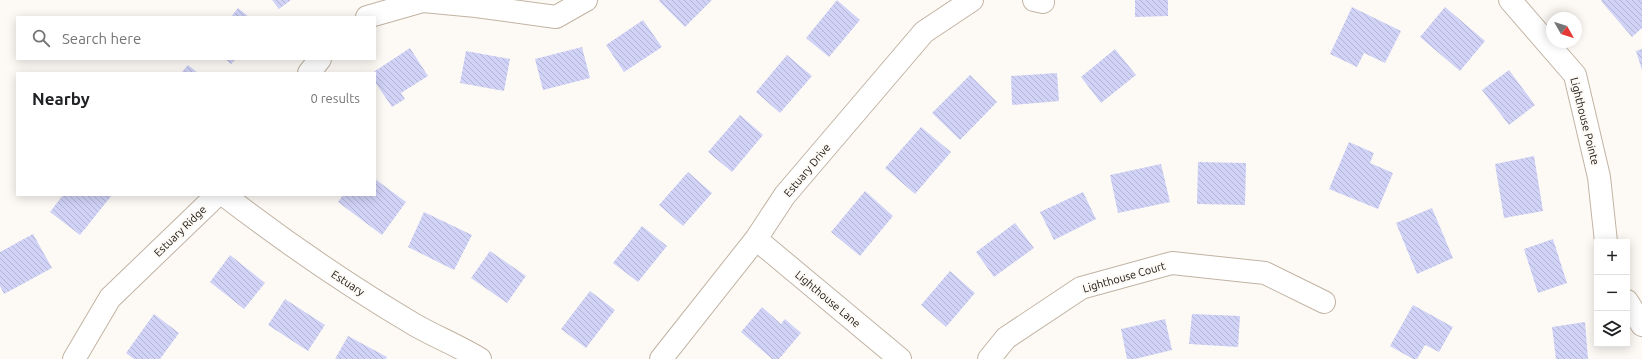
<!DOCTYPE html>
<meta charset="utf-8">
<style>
body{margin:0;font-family:Ubuntu,sans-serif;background:#f6f6f6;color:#202124}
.controls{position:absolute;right:12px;bottom:12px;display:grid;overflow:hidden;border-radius:0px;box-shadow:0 2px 10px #0003}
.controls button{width:36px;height:36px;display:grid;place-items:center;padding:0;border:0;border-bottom:1px solid #e0e0e0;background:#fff;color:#202124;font:20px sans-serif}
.compass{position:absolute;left:1546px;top:12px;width:36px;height:36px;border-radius:50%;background:#fff;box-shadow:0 2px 10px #0003;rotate:129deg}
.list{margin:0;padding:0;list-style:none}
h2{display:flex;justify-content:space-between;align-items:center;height:52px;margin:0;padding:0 16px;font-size:17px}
h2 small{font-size:13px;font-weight:400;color:#757577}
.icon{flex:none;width:22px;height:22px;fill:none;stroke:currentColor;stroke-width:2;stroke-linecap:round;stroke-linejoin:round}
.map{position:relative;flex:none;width:1642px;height:359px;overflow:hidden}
.search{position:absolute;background:#fff;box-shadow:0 2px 10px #0003;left:16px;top:16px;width:360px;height:44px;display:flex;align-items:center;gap:10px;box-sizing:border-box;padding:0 14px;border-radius:0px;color:#757577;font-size:15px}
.panel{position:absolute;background:#fff;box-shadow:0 2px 10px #0003;left:16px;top:72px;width:360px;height:124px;border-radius:0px}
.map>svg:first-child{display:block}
.building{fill:url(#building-back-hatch)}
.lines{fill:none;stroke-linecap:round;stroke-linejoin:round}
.minor-casing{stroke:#c1b3a2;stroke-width:24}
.minor{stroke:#fff;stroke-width:22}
.labels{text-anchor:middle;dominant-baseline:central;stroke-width:4;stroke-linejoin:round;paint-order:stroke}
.street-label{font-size:11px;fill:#18130d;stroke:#fdfaf6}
</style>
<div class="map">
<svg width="1642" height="359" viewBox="0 0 1642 359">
<defs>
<pattern id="building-back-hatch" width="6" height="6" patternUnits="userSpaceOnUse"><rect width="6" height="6" fill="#d0d2f6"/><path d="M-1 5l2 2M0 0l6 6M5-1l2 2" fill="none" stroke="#b2b3d2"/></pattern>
</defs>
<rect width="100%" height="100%" fill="#fdfaf6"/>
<path class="building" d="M 272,0 L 291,0 L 279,9 Z
M 660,0 L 712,0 L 685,27 L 659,1 Z
M 837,0 L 860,20 L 829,57 L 806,38 Z
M 1135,0 L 1168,0 L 1168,16 L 1135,17 Z
M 1602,0 L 1642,0 L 1642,28 L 1632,37 L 1601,1 Z
M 1352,7 L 1401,31 L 1385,63 L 1364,53 L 1357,67 L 1330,54 Z
M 1445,7 L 1485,41 L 1460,71 L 1420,37 Z
M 238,8 L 249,17 L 231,17 Z
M 643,20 L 662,47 L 624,72 L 606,45 Z
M 582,47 L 590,78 L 543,90 L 535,59 Z
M 410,48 L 428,76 L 401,93 L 405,99 L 392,107 L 375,82 L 375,73 L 372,73 Z
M 1115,49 L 1136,75 L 1101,103 L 1081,77 Z
M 1642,49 L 1642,70 L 1636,51 Z
M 466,51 L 510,59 L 504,91 L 460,83 Z
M 787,55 L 812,76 L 780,113 L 756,92 Z
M 225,59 L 236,59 L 231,64 Z
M 188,65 L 198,73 L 181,73 Z
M 1509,70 L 1535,105 L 1509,125 L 1482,90 Z
M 1057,73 L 1059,101 L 1012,105 L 1011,76 Z
M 970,75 L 997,102 L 960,140 L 932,113 Z
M 740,115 L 763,135 L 732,172 L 708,152 Z
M 921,127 L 951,152 L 915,194 L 885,168 Z
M 1349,142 L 1374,153 L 1370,163 L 1393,173 L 1378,209 L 1329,189 Z
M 1534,156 L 1543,211 L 1504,218 L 1495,164 Z
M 1198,162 L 1246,163 L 1245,205 L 1197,204 Z
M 1161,164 L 1170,202 L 1118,213 L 1110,175 Z
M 688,172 L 712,193 L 683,226 L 659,205 Z
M 375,179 L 406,202 L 382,235 L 338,202 L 343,195 L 375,195 Z
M 865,191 L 893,216 L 860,256 L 831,232 Z
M 1083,192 L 1096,219 L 1054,240 L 1040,212 Z
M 63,195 L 112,195 L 80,235 L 50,212 Z
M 1432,208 L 1453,258 L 1417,274 L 1396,223 Z
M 424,212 L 472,235 L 454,270 L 408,247 Z
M 1015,223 L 1034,248 L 994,277 L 976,252 Z
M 642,226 L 667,246 L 638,282 L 613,263 Z
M 33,234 L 52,268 L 4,294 L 0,286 L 0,252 Z
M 1553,239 L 1567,283 L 1538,293 L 1524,249 Z
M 490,251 L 526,276 L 507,303 L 471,278 Z
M 230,255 L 265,283 L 244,309 L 210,282 Z
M 950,271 L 975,293 L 946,327 L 921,305 Z
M 590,291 L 615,310 L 586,348 L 561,329 Z
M 285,299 L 325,325 L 308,351 L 268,325 Z
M 1413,305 L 1453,327 L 1439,352 L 1425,345 L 1417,359 L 1413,359 L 1390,346 Z
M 762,307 L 781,324 L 785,319 L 801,333 L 779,359 L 772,359 L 741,332 Z
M 154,314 L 179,333 L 160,359 L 134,359 L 126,353 Z
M 1192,314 L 1240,316 L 1238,347 L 1189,344 Z
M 1165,319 L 1172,350 L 1135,359 L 1127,359 L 1121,329 Z
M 1585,322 L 1588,359 L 1556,359 L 1552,327 Z
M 348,336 L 387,357 L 386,359 L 335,359 Z"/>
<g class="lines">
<defs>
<path id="minor" d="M 1034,0 L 1043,2
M 1510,0 L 1575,75 L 1599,177 L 1606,242
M 367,17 L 423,1 L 476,6 L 556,17 L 586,0
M 309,73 L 320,59
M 224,195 C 285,242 349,286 415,325 C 436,337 459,346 480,359
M 756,239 L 900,359
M 1627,301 L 1642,325
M 74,359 L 110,298 L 217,195
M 661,359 L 756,239 L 785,195 L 924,32 L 972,0
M 989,359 L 1006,338 L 1081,288 L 1172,263 L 1265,273 L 1324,302"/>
</defs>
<use href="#minor" class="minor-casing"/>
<use href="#minor" class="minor"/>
</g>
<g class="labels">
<g class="street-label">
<text transform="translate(1585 121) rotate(76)">Lighthouse Pointe</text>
<text transform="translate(807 170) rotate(-50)">Estuary Drive</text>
<text transform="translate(180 231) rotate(-44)">Estuary Ridge</text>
<text transform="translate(1124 277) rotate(-16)">Lighthouse Court</text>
<text transform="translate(348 283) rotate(33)">Estuary</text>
<text transform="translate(828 299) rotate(40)">Lighthouse Lane</text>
</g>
</g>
</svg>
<div class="controls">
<button>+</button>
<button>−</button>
<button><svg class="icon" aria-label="layers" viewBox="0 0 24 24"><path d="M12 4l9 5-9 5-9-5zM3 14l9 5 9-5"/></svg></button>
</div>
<svg class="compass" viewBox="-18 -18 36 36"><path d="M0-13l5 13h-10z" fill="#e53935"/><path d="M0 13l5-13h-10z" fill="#757577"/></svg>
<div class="search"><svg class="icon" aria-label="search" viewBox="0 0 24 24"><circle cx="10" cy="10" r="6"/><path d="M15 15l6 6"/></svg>Search here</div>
<section class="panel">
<h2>Nearby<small>0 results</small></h2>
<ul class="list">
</ul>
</section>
</div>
